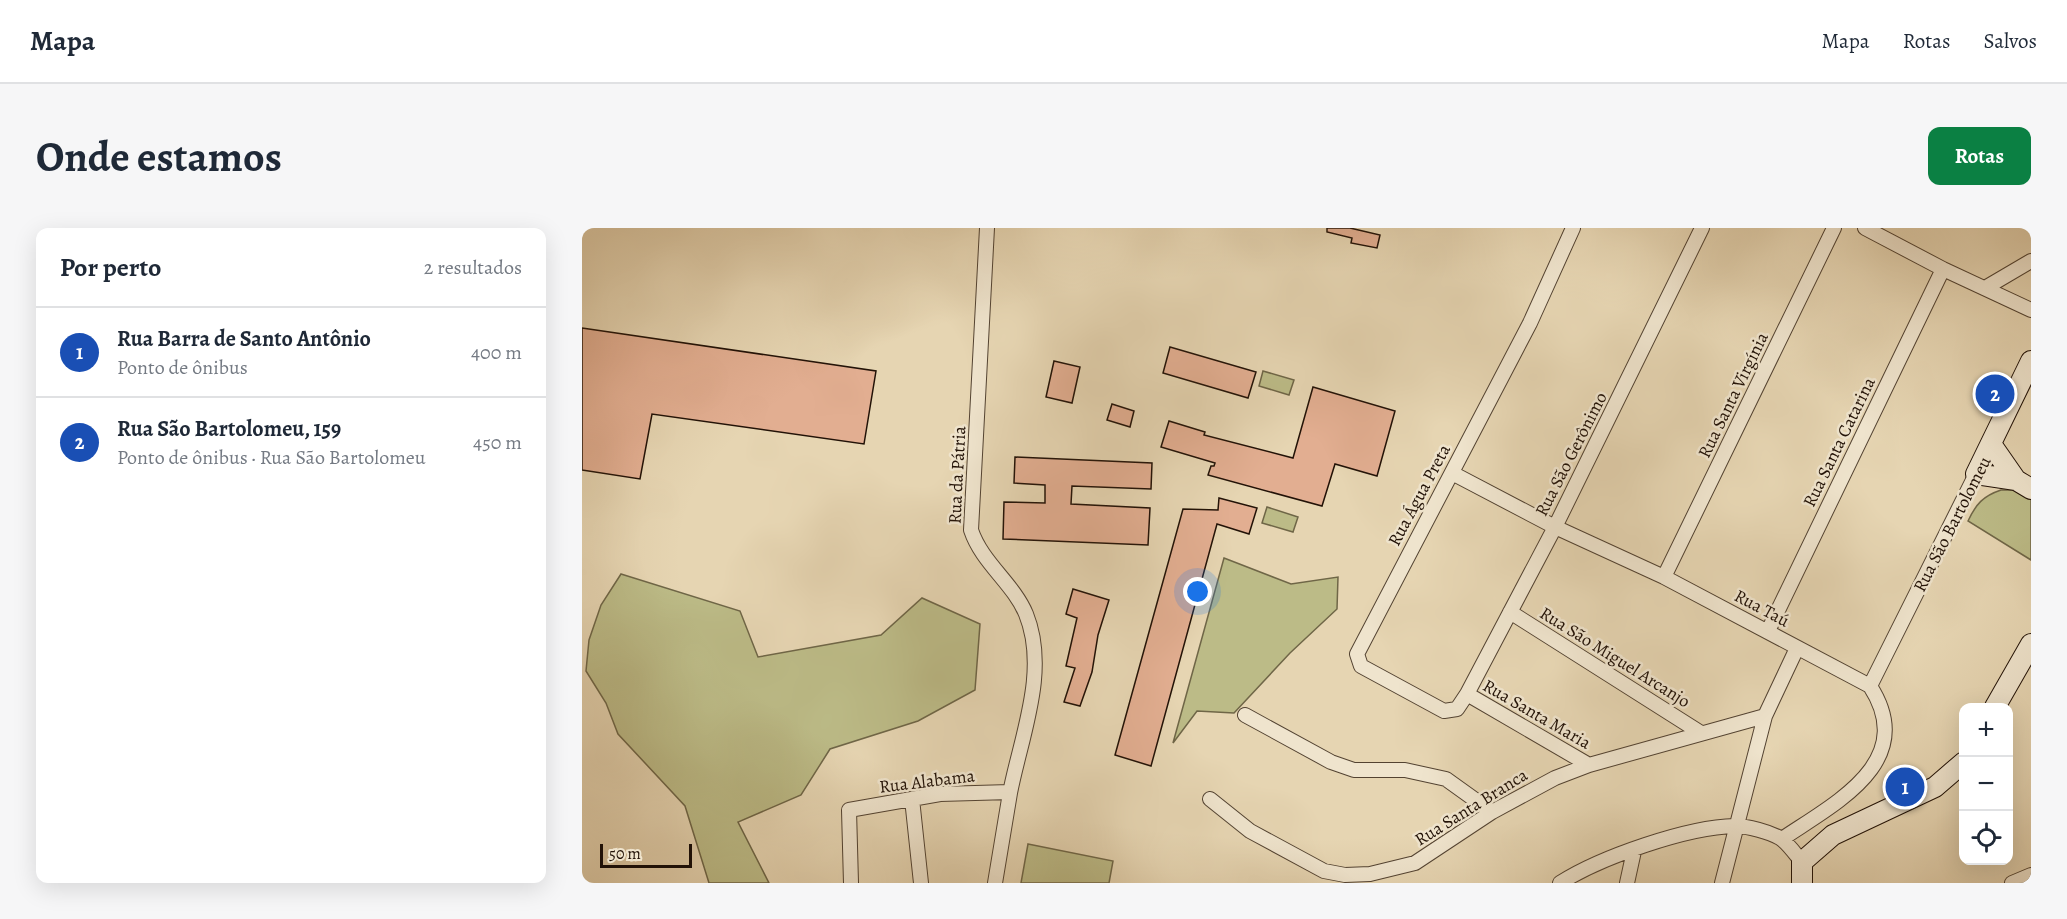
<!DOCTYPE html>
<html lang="pt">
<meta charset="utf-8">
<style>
body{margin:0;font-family:Alegreya,serif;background:#f6f6f7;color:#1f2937}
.controls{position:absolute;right:18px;bottom:18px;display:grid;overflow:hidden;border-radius:12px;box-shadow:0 6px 24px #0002}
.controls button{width:54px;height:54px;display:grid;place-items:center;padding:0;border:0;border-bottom:2px solid #e0e1e3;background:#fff;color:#1f2937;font:30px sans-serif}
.scale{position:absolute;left:18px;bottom:15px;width:92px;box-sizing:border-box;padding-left:6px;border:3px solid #221207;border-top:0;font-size:16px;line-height:21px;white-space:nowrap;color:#221207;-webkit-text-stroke:4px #efe4cd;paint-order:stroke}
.you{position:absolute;left:616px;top:364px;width:21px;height:21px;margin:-15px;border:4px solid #fff;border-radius:50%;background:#1a73e8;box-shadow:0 0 0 9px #1a73e833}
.badge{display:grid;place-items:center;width:39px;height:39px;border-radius:50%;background:#0b8043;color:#fff;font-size:20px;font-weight:700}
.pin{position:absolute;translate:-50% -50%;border:3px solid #fff;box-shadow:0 2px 6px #0006}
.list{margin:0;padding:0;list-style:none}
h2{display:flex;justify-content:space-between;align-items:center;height:78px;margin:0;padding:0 24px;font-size:26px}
h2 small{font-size:20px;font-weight:400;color:#747a83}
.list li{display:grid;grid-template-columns:39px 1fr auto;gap:18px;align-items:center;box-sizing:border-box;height:90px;padding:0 24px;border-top:2px solid #e0e1e3}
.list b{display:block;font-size:22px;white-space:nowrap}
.list p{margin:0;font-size:20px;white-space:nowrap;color:#747a83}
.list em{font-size:20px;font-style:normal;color:#747a83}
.icon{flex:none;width:33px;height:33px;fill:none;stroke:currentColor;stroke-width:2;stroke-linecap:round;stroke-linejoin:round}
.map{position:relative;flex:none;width:1449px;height:655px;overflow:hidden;border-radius:12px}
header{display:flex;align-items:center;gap:36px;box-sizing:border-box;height:84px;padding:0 30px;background:#fff;border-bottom:2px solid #e0e1e3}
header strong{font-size:28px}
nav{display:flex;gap:33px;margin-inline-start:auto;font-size:21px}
.intro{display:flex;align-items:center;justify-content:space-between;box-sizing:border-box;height:144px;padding:0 36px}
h1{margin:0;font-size:42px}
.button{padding:15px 27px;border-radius:12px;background:#0b8043;color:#fff;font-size:21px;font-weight:700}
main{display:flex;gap:36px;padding:0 36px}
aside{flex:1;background:#fff;border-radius:12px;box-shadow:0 6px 24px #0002}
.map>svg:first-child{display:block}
.green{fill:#bcbb87;stroke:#6f6647;stroke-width:1.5}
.building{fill:#e2ae91;stroke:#221207;stroke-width:1.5}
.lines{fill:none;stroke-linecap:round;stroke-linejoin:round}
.street-casing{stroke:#534332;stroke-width:16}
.secondary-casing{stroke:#221207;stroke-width:22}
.street{stroke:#efe4cd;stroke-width:14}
.secondary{stroke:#efe4cd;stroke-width:20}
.labels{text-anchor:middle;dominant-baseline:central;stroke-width:5;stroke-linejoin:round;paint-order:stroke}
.street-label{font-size:18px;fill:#221207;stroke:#efe4cd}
</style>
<header>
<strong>Mapa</strong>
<nav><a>Mapa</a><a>Rotas</a><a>Salvos</a></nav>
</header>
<div class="intro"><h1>Onde estamos</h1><a class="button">Rotas</a></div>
<main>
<aside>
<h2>Por perto<small>2 resultados</small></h2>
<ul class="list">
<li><span class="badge" style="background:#1a4fb4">1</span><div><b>Rua Barra de Santo Antônio</b><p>Ponto de ônibus</p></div><em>400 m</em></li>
<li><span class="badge" style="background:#1a4fb4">2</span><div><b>Rua São Bartolomeu, 159</b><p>Ponto de ônibus · Rua São Bartolomeu</p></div><em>450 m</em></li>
</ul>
</aside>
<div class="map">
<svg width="1449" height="655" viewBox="0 0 1449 655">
<rect width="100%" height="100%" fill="#e6d5b2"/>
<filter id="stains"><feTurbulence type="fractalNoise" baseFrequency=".00333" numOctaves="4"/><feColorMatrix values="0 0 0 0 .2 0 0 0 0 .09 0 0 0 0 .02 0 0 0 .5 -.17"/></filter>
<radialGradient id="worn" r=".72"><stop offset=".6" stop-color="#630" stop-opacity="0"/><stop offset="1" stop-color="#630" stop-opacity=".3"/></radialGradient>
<path class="green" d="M 681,143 L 712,152 L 707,167 L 677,158 Z
M 1419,262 L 1436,262 L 1449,270 L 1449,332 L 1386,293 C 1394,276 1401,268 1419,262 Z
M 685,279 L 716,289 L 711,304 L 680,295 Z
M 642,330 L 709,356 L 756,349 L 755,381 L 708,425 L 652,485 L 615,483 L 591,515 Z
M 39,346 L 158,383 L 176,429 L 299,407 L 340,370 L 398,396 L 393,462 L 336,493 L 248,521 L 219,567 L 156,594 L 187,655 L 127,655 L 103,578 L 36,506 L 24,475 L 4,443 L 7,412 L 19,377 Z
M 446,616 L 531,633 L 527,655 L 439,655 Z"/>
<path class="building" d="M 745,0 L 768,0 L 798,7 L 795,20 L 769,15 L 770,10 L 745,4 Z
M 0,100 L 294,143 L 282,216 L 70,186 L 58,251 L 0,242 Z
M 588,119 L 674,144 L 666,170 L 581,145 Z
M 472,133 L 498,139 L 490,175 L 464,169 Z
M 731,159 L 813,183 L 795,248 L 753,236 L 740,278 L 626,247 L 629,238 L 632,238 L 633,235 L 579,219 L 587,193 L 623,204 L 622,207 L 711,230 Z
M 530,176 L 552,183 L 548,199 L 525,192 Z
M 433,229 L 570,235 L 569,261 L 490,258 L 489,276 L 568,280 L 566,317 L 421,311 L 422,274 L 463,275 L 463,257 L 432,255 Z
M 637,270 L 675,280 L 667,306 L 635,296 L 569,538 L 533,527 L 601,281 L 636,282 Z
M 491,361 L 527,372 L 516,407 L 510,444 L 498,478 L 482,474 L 493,440 L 484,438 L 495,390 L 484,386 Z"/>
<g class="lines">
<defs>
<path id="street" d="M 405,0 L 389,302 C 400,335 431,355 444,386 C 467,443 439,508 428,565 C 423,595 418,625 413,655
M 991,0 L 948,95 L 775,426 L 779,438 L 862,483 L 875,481 L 885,466 L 973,299 L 1120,0
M 1283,0 L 1361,41 L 1449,82
M 1403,60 L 1449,33
M 870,245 L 973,299 L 1082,349 L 1288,458 C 1337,534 1253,575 1200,611
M 1082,349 L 1252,0
M 928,384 L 1119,505
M 1186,403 L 1361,41
M 1288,458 L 1394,246
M 885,466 L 1007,537
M 663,487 L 749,534 L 772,542 L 823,542 L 864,551 L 910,584
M 330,571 L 339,655
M 628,571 L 668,603 L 742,643 L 763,647 L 788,646 L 833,635 L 910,584 L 973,550 L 1007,537 L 1183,488
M 269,655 L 267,582 L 358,566 L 428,564
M 978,655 C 1019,629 1105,599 1153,598 C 1166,598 1187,604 1198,610 C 1206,615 1214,627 1220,634
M 1045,655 L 1052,623
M 1140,655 L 1183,488 L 1215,420
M 1430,655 L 1449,647"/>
<path id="secondary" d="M 1409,216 L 1434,252 L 1449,261
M 1434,252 L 1394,246 L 1449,133
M 1413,479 L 1449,416
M 1220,655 L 1220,634 L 1251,607 L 1353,559 L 1382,534"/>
</defs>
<use href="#street" class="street-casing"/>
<use href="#secondary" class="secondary-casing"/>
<use href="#street" class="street"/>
<use href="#secondary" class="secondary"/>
</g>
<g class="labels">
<g class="street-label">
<text transform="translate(1151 167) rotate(-64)">Rua Santa Virgínia</text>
<text transform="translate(1257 214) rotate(-64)">Rua Santa Catarina</text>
<text transform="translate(989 226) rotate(-63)">Rua São Gerônimo</text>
<text transform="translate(375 247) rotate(-87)">Rua da Pátria</text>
<text transform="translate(837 267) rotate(-62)">Rua Água Preta</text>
<text transform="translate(1370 296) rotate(-63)">Rua São Bartolomeu</text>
<text transform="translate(1180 380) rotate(28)">Rua Taú</text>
<text transform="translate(1033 429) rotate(32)">Rua São Miguel Arcanjo</text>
<text transform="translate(955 486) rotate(30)">Rua Santa Maria</text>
<text transform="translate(345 553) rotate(-7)">Rua Alabama</text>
<text transform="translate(889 579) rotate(-32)">Rua Santa Branca</text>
</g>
</g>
<rect width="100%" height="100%" filter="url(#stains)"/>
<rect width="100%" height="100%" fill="url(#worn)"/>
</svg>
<div class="controls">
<button>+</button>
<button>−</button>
<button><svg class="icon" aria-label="locate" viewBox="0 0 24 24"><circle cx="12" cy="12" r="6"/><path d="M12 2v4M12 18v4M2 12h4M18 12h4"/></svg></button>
</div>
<div class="scale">50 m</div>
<div class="you"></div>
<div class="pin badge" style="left:1323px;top:559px;background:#1a4fb4">1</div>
<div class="pin badge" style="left:1413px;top:166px;background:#1a4fb4">2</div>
</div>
</main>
